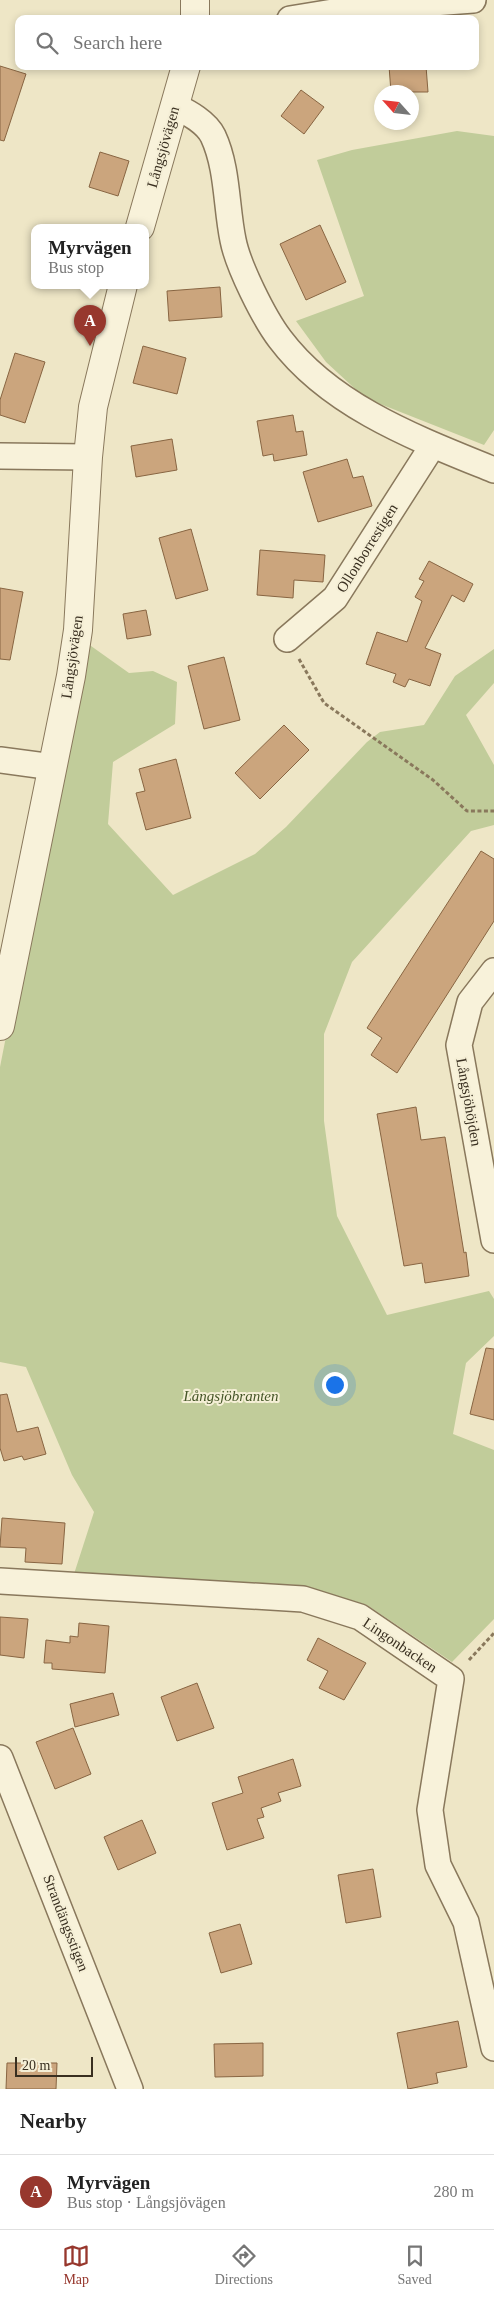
<!DOCTYPE html>
<meta charset="utf-8">
<style>
body{margin:0;font-family:Georgia,serif;background:#f2f2f2;color:#222}
.compass{position:absolute;left:374px;top:85px;width:45px;height:45px;border-radius:50%;background:#fff;box-shadow:0 2px 8px #0003;rotate:297deg}
.scale{position:absolute;left:15px;bottom:12px;width:78px;box-sizing:border-box;padding-left:5px;border:2px solid #392f20;border-top:0;font-size:14px;line-height:18px;white-space:nowrap;color:#392f20;-webkit-text-stroke:4px #f5efd6;paint-order:stroke}
.you{position:absolute;left:334px;top:1384px;width:18px;height:18px;margin:-12px;border:4px solid #fff;border-radius:50%;background:#1a73e8;box-shadow:0 0 0 8px #1a73e833}
.badge{display:grid;place-items:center;width:32px;height:32px;border-radius:50%;background:#97372d;color:#fff;font-size:16px;font-weight:700}
.pin{position:absolute;translate:-50% -41px;filter:drop-shadow(0 1px 2px #0008)}
.pin::after{content:'';position:absolute;top:26px;width:18px;height:15px;background:inherit;clip-path:polygon(0 0,100% 0,50% 100%)}
.popup{position:absolute;left:31px;top:224px;width:118px;height:65px;box-sizing:border-box;display:grid;place-content:center;border-radius:10px;background:#fff;filter:drop-shadow(0 1px 4px #0005);font-size:16px;white-space:nowrap;color:#767676}
.popup b{font-size:19px;color:#222}
.popup::after{content:'';position:absolute;left:50%;top:100%;margin-left:-10px;border:10px solid transparent;border-top-color:#fff}
.list{margin:0;padding:0;list-style:none}
h2{display:flex;justify-content:space-between;align-items:center;height:65px;margin:0;padding:0 20px;font-size:21px}
h2 small{font-size:16px;font-weight:400;color:#767676}
.list li{display:grid;grid-template-columns:32px 1fr auto;gap:15px;align-items:center;box-sizing:border-box;height:75px;padding:0 20px;border-top:1px solid #e0e0e0}
.list b{display:block;font-size:19px;white-space:nowrap}
.list p{margin:0;font-size:16px;white-space:nowrap;color:#767676}
.list em{font-size:16px;font-style:normal;color:#767676}
.icon{flex:none;width:28px;height:28px;fill:none;stroke:currentColor;stroke-width:2;stroke-linecap:round;stroke-linejoin:round}
.map{position:relative;flex:none;width:494px;height:2089px;overflow:hidden}
.search{position:absolute;background:#fff;box-shadow:0 2px 8px #0003;left:15px;right:15px;top:15px;height:55px;display:flex;align-items:center;gap:12px;box-sizing:border-box;padding:0 18px;border-radius:10px;color:#767676;font-size:19px}
.sheet{height:140px;background:#fff}
nav{display:flex;justify-content:space-around;align-items:center;box-sizing:border-box;height:70px;border-top:1px solid #e0e0e0;background:#fff;font-size:14px;color:#767676}
nav a{display:grid;justify-items:center;gap:2px}
nav .on{color:#97372d}
.map>svg:first-child{display:block}
.green{fill:#c1cc9a}
.building{fill:#cba57d;stroke:#886542}
.lines{fill:none;stroke-linecap:round;stroke-linejoin:round}
.minor-casing{stroke:#89785c;stroke-width:28}
.tertiary-casing{stroke:#89785c;stroke-width:30}
.path{stroke:#89785c;stroke-width:3;stroke-dasharray:4 2.5;stroke-linecap:butt}
.minor{stroke:#f8f2da;stroke-width:25}
.tertiary{stroke:#f8f2da;stroke-width:28}
.labels{text-anchor:middle;dominant-baseline:central;stroke-width:4;stroke-linejoin:round;paint-order:stroke}
.street-label{font-size:15px;fill:#392f20;stroke:#f5efd6}
.park-label{font-size:15px;font-style:italic;fill:#455527;stroke:#f5efd6}
</style>
<div class="map">
<svg width="494" height="2089" viewBox="0 0 494 2089">
<rect width="100%" height="100%" fill="#eee6c6"/>
<path class="green" d="M 457,131 L 494,136 L 494,430 L 484,445 L 365,398 L 326,362 L 296,321 L 364,296 L 317,160 L 352,150 Z
M 84,641 L 129,673 L 153,671 L 177,682 L 175,724 L 113,762 L 108,824 L 173,895 L 255,854 L 286,827 L 367,742 L 380,732 L 424,725 L 455,676 L 494,649 L 494,683 L 466,715 L 494,765 L 494,825 L 471,831 L 352,962 L 324,1034 L 324,1121 L 337,1216 L 387,1315 L 489,1291 L 494,1299 L 494,1336 L 466,1363 L 453,1434 L 494,1450 L 494,1619 L 452,1662 L 367,1605 L 299,1585 L 74,1574 L 94,1512 L 72,1475 L 26,1367 L 0,1362 L 0,1067 Z"/>
<path class="building" d="M 0,66 L 26,74 L 4,141 L 0,140 Z
M 389,66 L 426,66 L 428,92 L 391,92 Z
M 301,90 L 324,107 L 304,134 L 281,116 Z
M 100,152 L 129,161 L 118,196 L 89,187 Z
M 320,225 L 346,282 L 306,300 L 280,244 Z
M 220,287 L 222,317 L 169,321 L 167,291 Z
M 143,346 L 186,358 L 177,394 L 133,383 Z
M 15,353 L 45,362 L 25,423 L 0,415 L 0,400 Z
M 293,415 L 296,432 L 303,431 L 307,455 L 274,461 L 273,454 L 263,456 L 257,421 Z
M 172,439 L 177,470 L 136,477 L 131,446 Z
M 347,459 L 353,478 L 363,476 L 372,506 L 318,522 L 303,472 Z
M 191,529 L 208,590 L 176,599 L 159,538 Z
M 260,550 L 325,555 L 323,582 L 294,580 L 293,598 L 257,595 Z
M 429,561 L 473,584 L 464,602 L 452,595 L 425,648 L 441,654 L 430,686 L 409,679 L 405,687 L 393,682 L 396,674 L 366,664 L 377,632 L 407,642 L 422,601 L 415,597 L 424,581 L 419,579 Z
M 0,588 L 23,592 L 10,660 L 0,659 Z
M 146,610 L 151,635 L 127,639 L 123,614 Z
M 224,657 L 240,720 L 204,729 L 188,666 Z
M 284,725 L 309,750 L 260,799 L 235,773 Z
M 176,759 L 191,818 L 146,830 L 136,793 L 145,791 L 139,769 Z
M 481,851 L 494,859 L 494,921 L 397,1073 L 371,1055 L 382,1038 L 367,1028 Z
M 416,1107 L 421,1140 L 445,1137 L 464,1253 L 466,1252 L 469,1276 L 425,1283 L 422,1263 L 404,1266 L 377,1114 Z
M 486,1348 L 494,1349 L 494,1420 L 470,1414 Z
M 7,1394 L 17,1432 L 38,1427 L 46,1454 L 24,1460 L 22,1456 L 4,1461 L 0,1448 L 0,1395 Z
M 2,1518 L 65,1523 L 62,1564 L 25,1562 L 26,1548 L 0,1547 Z
M 0,1617 L 28,1619 L 24,1658 L 0,1655 Z
M 79,1623 L 109,1626 L 105,1673 L 52,1669 L 52,1663 L 44,1663 L 46,1640 L 70,1643 L 70,1636 L 78,1637 Z
M 318,1638 L 366,1663 L 344,1700 L 319,1688 L 328,1671 L 307,1660 Z
M 197,1683 L 214,1728 L 177,1741 L 161,1697 Z
M 113,1693 L 119,1715 L 75,1727 L 70,1704 Z
M 73,1728 L 91,1774 L 55,1789 L 36,1742 Z
M 293,1759 L 301,1786 L 278,1793 L 281,1801 L 261,1808 L 264,1817 L 257,1819 L 264,1838 L 227,1850 L 212,1803 L 243,1793 L 238,1777 Z
M 142,1820 L 156,1853 L 118,1870 L 104,1837 Z
M 373,1869 L 381,1917 L 346,1923 L 338,1875 Z
M 240,1924 L 252,1964 L 221,1973 L 209,1933 Z
M 458,2021 L 467,2067 L 436,2073 L 438,2083 L 408,2089 L 397,2033 Z
M 263,2043 L 263,2076 L 215,2077 L 214,2044 Z
M 7,2063 L 57,2063 L 56,2089 L 6,2089 Z"/>
<g class="lines">
<defs>
<path id="minor" d="M 290,19 L 352,9 L 473,0
M 175,106 C 189,113 206,122 213,136 C 228,168 226,207 233,240 C 238,266 264,318 280,339 C 331,407 418,439 494,470
M 0,456 L 88,457
M 287,639 L 335,598 L 433,445
M 0,760 L 53,767
M 494,971 L 470,1002 L 459,1045 L 494,1240
M 0,1581 L 303,1599 L 360,1617 L 451,1679 L 430,1810 L 438,1865 L 466,1922 L 494,2048
M 0,1758 L 130,2089"/>
<path id="tertiary" d="M 195,0 L 195,19
M 140,227 L 186,66
M 0,1026 L 71,676 L 78,630 L 88,457 L 93,407 L 123,285"/>
</defs>
<use href="#minor" class="minor-casing"/>
<use href="#tertiary" class="tertiary-casing"/>
<path class="path" d="M 299,659 L 324,703 L 433,780 L 467,811 L 494,811
M 469,1660 L 494,1633"/>
<use href="#minor" class="minor"/>
<use href="#tertiary" class="tertiary"/>
</g>
<g class="labels">
<g class="street-label">
<text transform="translate(163 147) rotate(-74)">Långsjövägen</text>
<text transform="translate(367 548) rotate(-58)">Ollonborrestigen</text>
<text transform="translate(72 657) rotate(-82)">Långsjövägen</text>
<text transform="translate(469 1102) rotate(80)">Långsjöhöjden</text>
<text transform="translate(400 1645) rotate(34)">Lingonbacken</text>
<text transform="translate(66 1923) rotate(69)">Strandängsstigen</text>
</g>
<g class="park-label">
<text x="231" y="1396">Långsjöbranten</text>
</g>
</g>
</svg>
<svg class="compass" viewBox="-18 -18 36 36"><path d="M0-13l5 13h-10z" fill="#e53935"/><path d="M0 13l5-13h-10z" fill="#767676"/></svg>
<div class="scale">20 m</div>
<div class="you"></div>
<div class="pin badge" style="left:90px;top:346px">A</div>
<div class="popup"><b>Myrvägen</b>Bus stop</div>
<div class="search"><svg class="icon" aria-label="search" viewBox="0 0 24 24"><circle cx="10" cy="10" r="6"/><path d="M15 15l6 6"/></svg>Search here</div>
</div>
<section class="sheet">
<h2>Nearby<small></small></h2>
<ul class="list">
<li><span class="badge">A</span><div><b>Myrvägen</b><p>Bus stop · Långsjövägen</p></div><em>280 m</em></li>
</ul>
</section>
<nav>
<a class="on"><svg class="icon" aria-label="map" viewBox="0 0 24 24"><path d="M3 6l6-2 6 2 6-2v14l-6 2-6-2-6 2zM9 4v14M15 6v14"/></svg>Map</a>
<a><svg class="icon" aria-label="directions" viewBox="0 0 24 24"><path d="M12 3l9 9-9 9-9-9zM9 14v-3h6M13 9l2 2-2 2"/></svg>Directions</a>
<a><svg class="icon" aria-label="saved" viewBox="0 0 24 24"><path d="M7 4h10v16l-5-4-5 4z"/></svg>Saved</a>
</nav>
